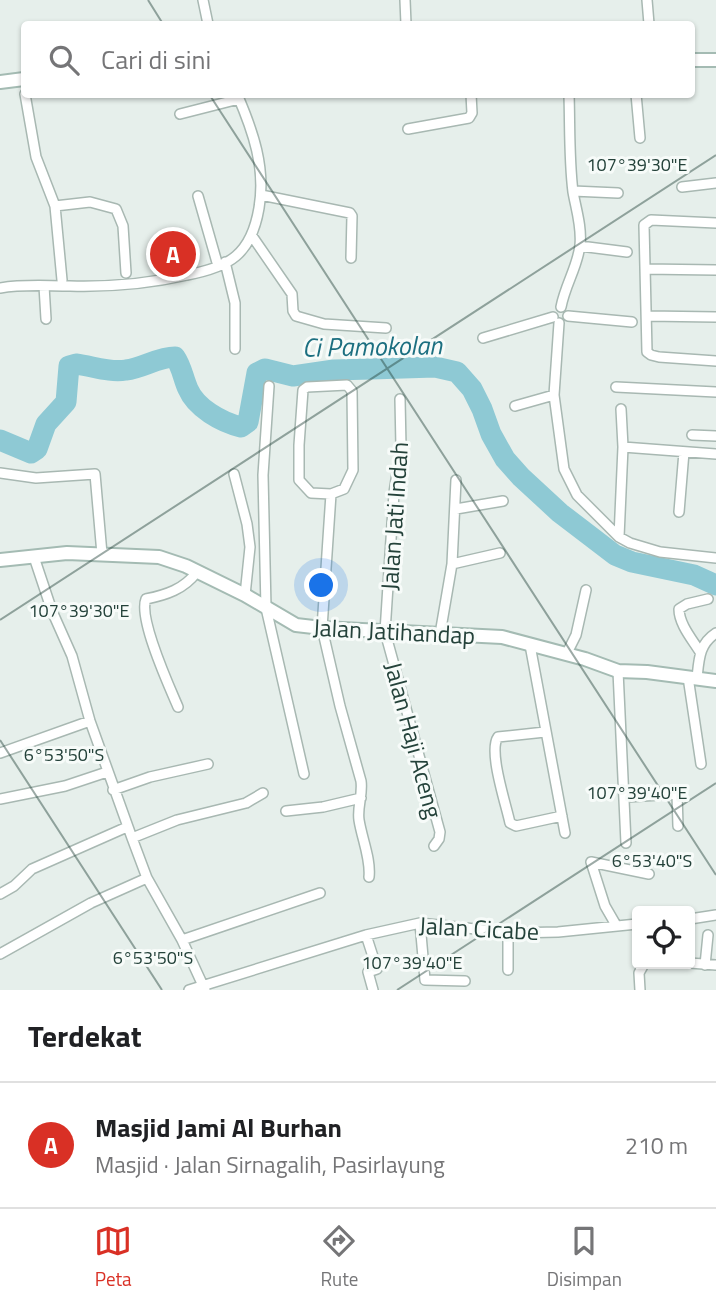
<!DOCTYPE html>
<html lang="id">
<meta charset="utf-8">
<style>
body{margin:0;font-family:"Titillium Web",sans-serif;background:#f2f2f2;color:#202124}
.controls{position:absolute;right:21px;bottom:21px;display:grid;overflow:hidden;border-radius:7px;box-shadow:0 2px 5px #0004}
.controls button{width:63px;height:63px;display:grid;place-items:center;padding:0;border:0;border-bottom:2px solid #e0e0e0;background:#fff;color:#202124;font:35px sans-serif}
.you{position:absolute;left:322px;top:586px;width:24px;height:24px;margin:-18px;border:5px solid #fff;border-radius:50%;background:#1a73e8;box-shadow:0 0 0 10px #1a73e833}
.badge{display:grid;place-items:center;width:46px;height:46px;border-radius:50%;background:#d93025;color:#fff;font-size:23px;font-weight:700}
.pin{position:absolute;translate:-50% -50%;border:4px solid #fff;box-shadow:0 2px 7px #0006}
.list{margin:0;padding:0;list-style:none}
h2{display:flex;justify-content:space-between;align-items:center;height:91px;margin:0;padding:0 28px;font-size:30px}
h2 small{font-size:23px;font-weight:400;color:#757577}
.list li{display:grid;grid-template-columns:46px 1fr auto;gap:21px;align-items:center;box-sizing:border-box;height:126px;padding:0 28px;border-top:2px solid #e0e0e0}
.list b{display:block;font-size:26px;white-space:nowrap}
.list p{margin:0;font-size:23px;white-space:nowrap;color:#757577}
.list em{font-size:23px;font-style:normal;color:#757577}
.icon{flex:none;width:38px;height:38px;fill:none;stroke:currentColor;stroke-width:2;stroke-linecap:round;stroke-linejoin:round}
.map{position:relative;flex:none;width:716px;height:990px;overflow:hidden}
.search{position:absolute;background:#fff;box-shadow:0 2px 5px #0004;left:21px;right:21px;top:21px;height:77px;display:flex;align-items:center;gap:18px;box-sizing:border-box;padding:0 24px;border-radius:7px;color:#757577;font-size:26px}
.sheet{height:217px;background:#fff}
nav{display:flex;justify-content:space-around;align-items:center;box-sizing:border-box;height:98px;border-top:2px solid #e0e0e0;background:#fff;font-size:19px;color:#757577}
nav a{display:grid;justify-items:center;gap:4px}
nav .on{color:#d93025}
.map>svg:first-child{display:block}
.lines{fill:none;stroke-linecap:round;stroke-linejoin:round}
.river{stroke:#8ec9d4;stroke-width:21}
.street-casing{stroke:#a8b8b2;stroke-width:12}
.secondary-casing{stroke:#a4bbb3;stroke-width:16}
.street{stroke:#fff;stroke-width:9}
.secondary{stroke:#fff;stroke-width:12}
.ticks{fill:none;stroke:#24423a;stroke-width:2;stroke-opacity:0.45}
.labels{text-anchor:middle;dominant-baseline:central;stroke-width:6;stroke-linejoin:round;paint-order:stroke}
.street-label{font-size:24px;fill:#24423a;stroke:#f7fbf9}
.water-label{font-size:26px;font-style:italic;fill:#1c6f80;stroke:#f7fbf9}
.ticks-label{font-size:18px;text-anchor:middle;fill:#24423a;stroke:#f7fbf9;stroke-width:6;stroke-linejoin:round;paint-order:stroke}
</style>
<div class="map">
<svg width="716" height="990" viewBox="0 0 716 990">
<rect width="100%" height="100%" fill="#e6efeb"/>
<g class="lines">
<path class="river" d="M 0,440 L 31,453 L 37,449 L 46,424 L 66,402 L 69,366 L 76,364 C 92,366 110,373 126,370 C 143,368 158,357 175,357 C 182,367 183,378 188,389 C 196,408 221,422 241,427 L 248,422 L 257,373 L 265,369 L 293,376 L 334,370 L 371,369 L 435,367 L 457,372 L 472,389 L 482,409 L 491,434 L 505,459 L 521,477 L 560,513 L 615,555 L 632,562 L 694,575 L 716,585"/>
<defs>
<path id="street" d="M 203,0 L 208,24
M 405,0 L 406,24
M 647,0 L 649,24
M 25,94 L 36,157 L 55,206 L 62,280
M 636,94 L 640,138
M 180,114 L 239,99
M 408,129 L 469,118 L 472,113 L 471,94
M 682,187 L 716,183
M 573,191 L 618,193
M 261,195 L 350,213 L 352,216 L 351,258
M 198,196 L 218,266
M 55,206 L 90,202 L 116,209 L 123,226 L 126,273
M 716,223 L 651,220 L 644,225 L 647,352 L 651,355 L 659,357 L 716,361
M 252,236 L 292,294 L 293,311 L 296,316 L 324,324 L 386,328
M 580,246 L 627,252
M 225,262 L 235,303 L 235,349
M 645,269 L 716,270
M 44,286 L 46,319
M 0,288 C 23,284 46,286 70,286 C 109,287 148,284 187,275 C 203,272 223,267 236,256 C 250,244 256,226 259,208 C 266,168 253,131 237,94
M 561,307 C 565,285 578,266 580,245 C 582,227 576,209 573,192 C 569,160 570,127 569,94
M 568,316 L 632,322
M 647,316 L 716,317
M 559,323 L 554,395 L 564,469 L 577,495 L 619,537 L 630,543 L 660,552 L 716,558
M 483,338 L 553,317
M 347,385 L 352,391 L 353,470 L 344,489 L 331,494 L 311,493 L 299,480 L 299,445 L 303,390 L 307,387 Z
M 269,386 L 263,475 L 266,608 L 304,774
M 616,387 L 716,392
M 400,399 L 401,447 L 394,493 L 385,632 L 440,832 L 439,839 L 434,846
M 515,406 L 554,395
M 621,409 L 623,447
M 692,435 L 716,436
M 0,473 L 36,478 L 95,474 L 102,554
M 234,474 L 247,524 L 250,547 L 245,595
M 331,494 L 322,628 L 340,706 L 361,781 C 363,795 357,807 359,820 C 362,839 371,859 369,877
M 456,509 L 503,501
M 679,512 L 684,452
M 619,537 L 623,447 L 716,454
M 34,557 L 52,611 L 72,656 L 90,721 L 132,838 L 147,878 L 182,940 L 205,990
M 452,564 L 500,553
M 440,634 L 452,564 L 456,480
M 530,645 L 565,833
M 700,652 C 692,639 679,624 679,609 L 687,604 L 708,599
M 567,653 L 576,635 L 586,590
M 618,671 L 626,843
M 688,677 L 701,764
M 697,678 C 699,659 699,644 716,633
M 178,707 C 169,686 138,618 146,599 C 166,595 184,589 196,573
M 545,732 L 498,737 C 488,751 506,804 510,823 L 516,826 L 562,816
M 0,753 L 90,721
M 113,790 L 150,777 L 208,764
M 627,797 L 677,794 L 678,826
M 0,799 L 65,786 L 107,772
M 286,811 L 323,807 L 361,798
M 132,838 L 177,820 L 246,803 L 263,793
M 0,894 L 14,886 L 32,869 L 127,827
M 690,919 L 716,915
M 420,923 L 425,980 L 465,981
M 616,925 L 605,906 L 591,862 L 649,874
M 366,935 L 377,969 L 368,972 L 373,990
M 182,940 L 320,893
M 0,954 L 91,903 L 147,878
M 690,963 L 716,965
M 705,965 L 708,935
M 508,970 L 508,933
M 189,990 L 366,935 L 420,923 L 512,933 L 558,932 L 637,924
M 640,990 L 639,973 L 644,964"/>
<path id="secondary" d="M 692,60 L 716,60
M 0,82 L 24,79
M 0,560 L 67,553 L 159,557 L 186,566 L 245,595 L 296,625 L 322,628 L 502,637 L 585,659 L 618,671 L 647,672 L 716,681"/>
</defs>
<use href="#street" class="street-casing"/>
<use href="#secondary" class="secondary-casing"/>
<use href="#street" class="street"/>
<use href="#secondary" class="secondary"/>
</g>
<path class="ticks" d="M 148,0 L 163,24M 209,94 L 716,875M 0,620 L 716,155M 0,740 L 162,990M 397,990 L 716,783"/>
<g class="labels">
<g class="street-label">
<text transform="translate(394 516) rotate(-86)">Jalan Jati Indah</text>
<text transform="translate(394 631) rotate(3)">Jalan Jatihandap</text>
<text transform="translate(414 740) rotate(75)">Jalan Haji Aceng</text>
<text transform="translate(479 928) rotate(3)">Jalan Cicabe</text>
</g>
<g class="water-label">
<text transform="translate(372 346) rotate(-1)">Ci Pamokolan</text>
</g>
</g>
<g class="ticks-label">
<text x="637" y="171">107°39'30"E</text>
<text x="79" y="617">107°39'30"E</text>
<text x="64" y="761">6°53'50"S</text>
<text x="637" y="799">107°39'40"E</text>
<text x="652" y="867">6°53'40"S</text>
<text x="153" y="964">6°53'50"S</text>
<text x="412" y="969">107°39'40"E</text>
</g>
</svg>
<div class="controls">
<button><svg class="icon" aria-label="locate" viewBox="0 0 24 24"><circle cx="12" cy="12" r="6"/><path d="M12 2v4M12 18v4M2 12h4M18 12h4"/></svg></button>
</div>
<div class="you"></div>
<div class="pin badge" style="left:173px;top:254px">A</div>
<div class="search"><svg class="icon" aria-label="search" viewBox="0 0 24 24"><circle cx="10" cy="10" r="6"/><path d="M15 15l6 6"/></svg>Cari di sini</div>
</div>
<section class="sheet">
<h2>Terdekat<small></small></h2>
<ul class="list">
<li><span class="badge">A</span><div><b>Masjid Jami Al Burhan</b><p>Masjid · Jalan Sirnagalih, Pasirlayung</p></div><em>210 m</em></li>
</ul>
</section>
<nav>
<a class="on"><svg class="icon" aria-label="map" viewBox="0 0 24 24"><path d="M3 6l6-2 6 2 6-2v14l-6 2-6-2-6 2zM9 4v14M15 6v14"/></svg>Peta</a>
<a><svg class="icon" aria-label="directions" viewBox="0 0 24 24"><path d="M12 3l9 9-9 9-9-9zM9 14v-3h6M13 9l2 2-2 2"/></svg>Rute</a>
<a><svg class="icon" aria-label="saved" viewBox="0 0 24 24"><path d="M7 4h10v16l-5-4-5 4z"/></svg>Disimpan</a>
</nav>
